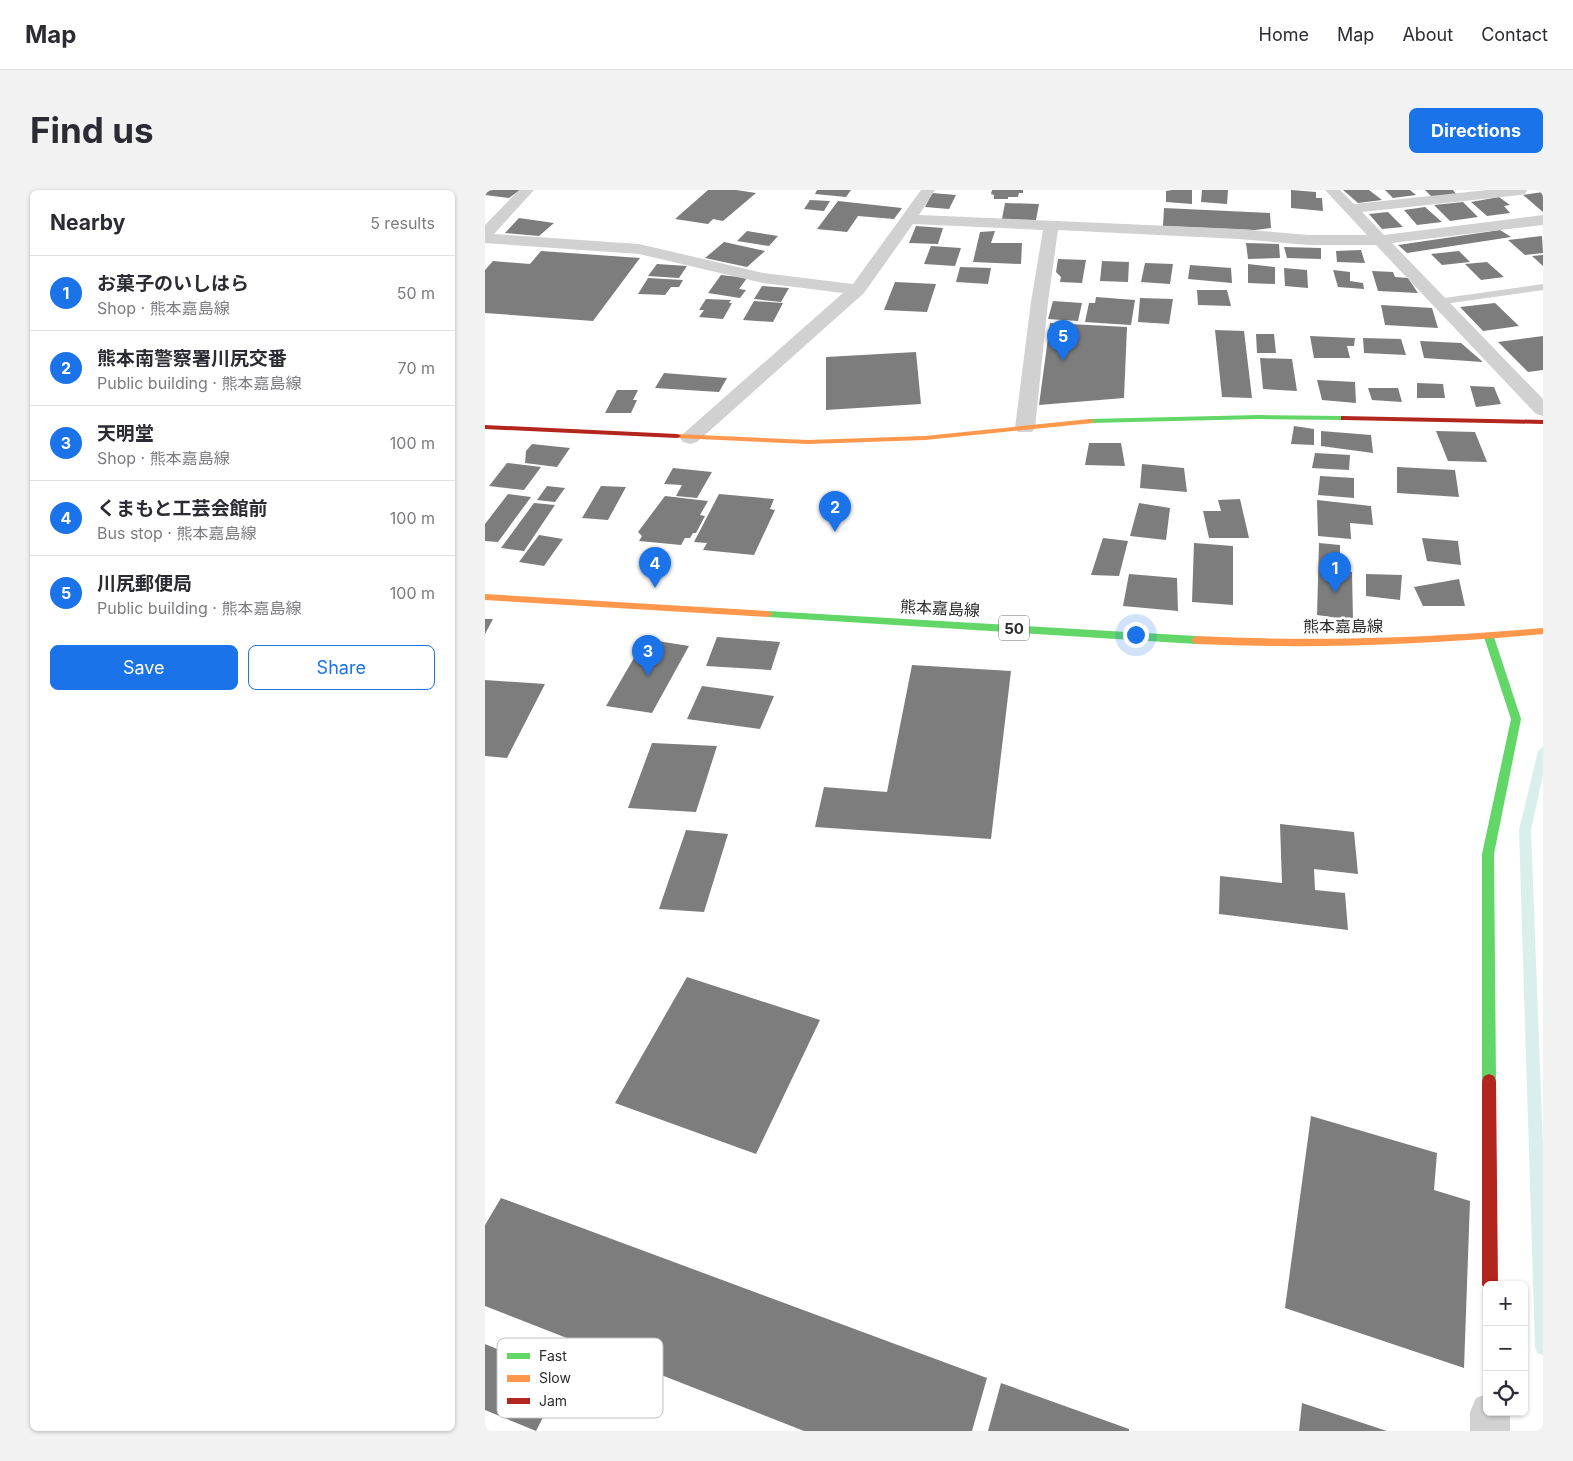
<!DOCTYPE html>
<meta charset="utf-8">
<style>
body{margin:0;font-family:Inter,"Noto Sans JP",sans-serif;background:#f2f2f3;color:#2b2b33}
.controls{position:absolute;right:15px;bottom:15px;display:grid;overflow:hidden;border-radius:8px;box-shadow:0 1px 4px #0004}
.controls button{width:45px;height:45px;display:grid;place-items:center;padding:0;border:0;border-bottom:1px solid #e1e1e2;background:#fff;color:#2b2b33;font:25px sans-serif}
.you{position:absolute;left:650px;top:444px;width:18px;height:18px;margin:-12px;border:4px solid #fff;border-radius:50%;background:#1a73e8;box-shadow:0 0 0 8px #1a73e833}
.badge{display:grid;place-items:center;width:32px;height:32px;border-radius:50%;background:#1a73e8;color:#fff;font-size:16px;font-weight:700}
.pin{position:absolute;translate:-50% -41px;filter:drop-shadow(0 1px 2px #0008)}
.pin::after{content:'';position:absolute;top:26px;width:18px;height:15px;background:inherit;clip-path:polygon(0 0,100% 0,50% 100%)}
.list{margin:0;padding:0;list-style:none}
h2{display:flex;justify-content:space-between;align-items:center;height:65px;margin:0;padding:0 20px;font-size:21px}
h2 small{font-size:16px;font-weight:400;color:#7c7c81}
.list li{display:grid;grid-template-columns:32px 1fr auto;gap:15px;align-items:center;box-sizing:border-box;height:75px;padding:0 20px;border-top:1px solid #e1e1e2}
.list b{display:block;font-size:19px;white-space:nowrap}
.list p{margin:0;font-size:16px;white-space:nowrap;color:#7c7c81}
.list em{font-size:16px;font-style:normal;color:#7c7c81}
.actions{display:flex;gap:10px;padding:15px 20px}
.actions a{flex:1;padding:11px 0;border:1px solid #1a73e8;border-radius:8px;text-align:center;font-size:18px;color:#1a73e8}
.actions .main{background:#1a73e8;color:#fff}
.icon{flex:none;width:28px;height:28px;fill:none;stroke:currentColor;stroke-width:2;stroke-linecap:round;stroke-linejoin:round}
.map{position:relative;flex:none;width:1058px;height:1241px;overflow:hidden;border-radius:8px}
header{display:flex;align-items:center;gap:30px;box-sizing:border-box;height:70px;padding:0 25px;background:#fff;border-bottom:1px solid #e1e1e2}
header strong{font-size:24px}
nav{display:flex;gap:28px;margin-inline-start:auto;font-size:18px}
.intro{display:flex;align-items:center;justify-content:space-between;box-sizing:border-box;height:120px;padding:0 30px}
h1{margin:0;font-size:35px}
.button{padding:12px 22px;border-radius:8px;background:#1a73e8;color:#fff;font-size:18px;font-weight:700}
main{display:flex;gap:30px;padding:0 30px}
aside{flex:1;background:#fff;border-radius:8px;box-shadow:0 1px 4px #0004}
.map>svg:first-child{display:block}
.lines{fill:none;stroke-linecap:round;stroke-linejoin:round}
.stream{fill:#d8efeb;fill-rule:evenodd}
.building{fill:#7d7d7d}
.lane{fill:#d1d1d1;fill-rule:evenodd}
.street{fill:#d1d1d1;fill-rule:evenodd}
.fast{fill:#63d668;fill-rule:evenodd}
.slow{fill:#ff974d;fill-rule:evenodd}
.jam{fill:#b3261e;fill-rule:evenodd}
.labels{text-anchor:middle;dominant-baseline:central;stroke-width:5;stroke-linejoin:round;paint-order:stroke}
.shield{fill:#fff;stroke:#6b6b6b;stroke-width:1}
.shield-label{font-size:15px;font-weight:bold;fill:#2c2c2c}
.street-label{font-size:16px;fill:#2c2c2c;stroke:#fff}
.key{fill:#fff;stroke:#c0c0c0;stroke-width:1}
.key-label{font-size:14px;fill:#2c2c2c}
</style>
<header>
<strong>Map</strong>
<nav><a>Home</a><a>Map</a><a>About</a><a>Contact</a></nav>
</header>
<div class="intro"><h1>Find us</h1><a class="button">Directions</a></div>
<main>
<aside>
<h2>Nearby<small>5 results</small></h2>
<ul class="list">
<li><span class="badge">1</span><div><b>お菓子のいしはら</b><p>Shop · 熊本嘉島線</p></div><em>50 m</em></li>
<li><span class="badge">2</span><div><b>熊本南警察署川尻交番</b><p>Public building · 熊本嘉島線</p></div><em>70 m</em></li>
<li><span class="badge">3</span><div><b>天明堂</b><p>Shop · 熊本嘉島線</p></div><em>100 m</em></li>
<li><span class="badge">4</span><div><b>くまもと工芸会館前</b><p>Bus stop · 熊本嘉島線</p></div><em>100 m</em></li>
<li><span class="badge">5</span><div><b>川尻郵便局</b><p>Public building · 熊本嘉島線</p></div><em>100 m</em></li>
</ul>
<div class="actions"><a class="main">Save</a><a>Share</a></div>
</aside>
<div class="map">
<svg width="1058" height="1241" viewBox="0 0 1058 1241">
<rect width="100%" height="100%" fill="#fff"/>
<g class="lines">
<path class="stream" d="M 1058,557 L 1058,585 L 1046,640 L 1058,956 L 1058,1165 L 1052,1163 L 1050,1157 L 1034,640 L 1053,561 Z"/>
</g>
<path class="building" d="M 2,0 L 35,0 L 24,8 L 0,5 Z
M 223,0 L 251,0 L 271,3 L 238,31 L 228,29 L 223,34 L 190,29 Z
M 332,0 L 366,0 L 361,7 L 330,4 Z
M 507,0 L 538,0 L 538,3 L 534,3 L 533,7 L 523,7 L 523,9 L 509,9 L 509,5 L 506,4 Z
M 687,0 L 707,0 L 707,14 L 681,12 L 681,1 Z
M 717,0 L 743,0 L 742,14 L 716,12 Z
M 806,0 L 831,2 L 831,8 L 837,8 L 838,21 L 806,18 Z
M 858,0 L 884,0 L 897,10 L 873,13 Z
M 900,0 L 925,0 L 931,5 L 908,8 Z
M 940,0 L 968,0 L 972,5 L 947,7 Z
M 1058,2 L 1058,22 L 1038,5 Z
M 447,3 L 471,5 L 464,19 L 440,17 Z
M 1014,7 L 1025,15 L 1019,16 L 1025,23 L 1002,26 L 986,12 Z
M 325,10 L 345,11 L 339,21 L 319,19 Z
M 353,11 L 417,18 L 409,29 L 373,26 L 362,42 L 332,39 Z
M 978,12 L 993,27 L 965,31 L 949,15 Z
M 520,13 L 554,14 L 551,30 L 517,29 Z
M 940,17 L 957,32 L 932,35 L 919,20 Z
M 679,18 L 785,23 L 786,38 L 770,40 L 678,36 Z
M 903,22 L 918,37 L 897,39 L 884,24 Z
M 34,28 L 69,33 L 54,46 L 20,43 Z
M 431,36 L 458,38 L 453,54 L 424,53 Z
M 1015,40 L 1026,47 L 922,63 L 913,55 Z
M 262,41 L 293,46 L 284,56 L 252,51 Z
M 510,41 L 506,53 L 537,53 L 536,74 L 488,72 L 495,42 Z
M 1057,46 L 1058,63 L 1040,65 L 1023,50 Z
M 239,52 L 280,61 L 262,77 L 220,68 Z
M 761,53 L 794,54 L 795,68 L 763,69 Z
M 446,56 L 476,58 L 470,76 L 439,74 Z
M 799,57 L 836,58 L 836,69 L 802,68 Z
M 876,60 L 880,73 L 852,72 L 851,61 Z
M 56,61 L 155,68 L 108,131 L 0,123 L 0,80 L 8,71 L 45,74 Z
M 974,61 L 985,72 L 957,75 L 946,64 Z
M 1058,65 L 1058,76 L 1047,66 Z
M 573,69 L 601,70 L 597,93 L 575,92 L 576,87 L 571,82 Z
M 617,71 L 644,72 L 643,92 L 615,91 Z
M 1002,72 L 1019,87 L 996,90 L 980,74 Z
M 660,73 L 688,74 L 685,94 L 656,92 Z
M 172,74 L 202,76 L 194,88 L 163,86 Z
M 763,74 L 790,77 L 790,94 L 763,93 Z
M 705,75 L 746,78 L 747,93 L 703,89 Z
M 475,77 L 506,78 L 503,94 L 471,92 Z
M 799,78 L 822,80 L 823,98 L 800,96 Z
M 848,80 L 865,82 L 865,91 L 878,93 L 879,99 L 853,97 Z
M 887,81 L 908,82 L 910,87 L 923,88 L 933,103 L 893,101 Z
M 236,85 L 262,88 L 254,99 L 261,100 L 255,108 L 223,103 Z
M 163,88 L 198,90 L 194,97 L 186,97 L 180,105 L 153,104 Z
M 410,92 L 451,94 L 442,122 L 399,120 Z
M 277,96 L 304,98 L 296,112 L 269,109 Z
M 712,100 L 742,100 L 746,116 L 713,115 Z
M 611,107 L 650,110 L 646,135 L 600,132 L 604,113 L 610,113 Z
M 655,108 L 688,109 L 684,134 L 653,132 Z
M 221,109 L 246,110 L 244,113 L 247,113 L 238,129 L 214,127 L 219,120 L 214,120 Z
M 269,111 L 298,113 L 288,132 L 258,130 Z
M 568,111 L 597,113 L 593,131 L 563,129 Z
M 1010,113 L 1034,136 L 998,141 L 975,117 Z
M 896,115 L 947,118 L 953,138 L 900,135 Z
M 565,133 L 642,137 L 639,208 L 554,215 Z
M 730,140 L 759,141 L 767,208 L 737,207 Z
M 771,144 L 789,144 L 791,163 L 772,163 Z
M 825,146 L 870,148 L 869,156 L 862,156 L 865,168 L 829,168 Z
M 1058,146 L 1058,180 L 1043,182 L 1013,152 Z
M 878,148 L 916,149 L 921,165 L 879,163 Z
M 935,151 L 976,153 L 998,172 L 939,168 Z
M 431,162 L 436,214 L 341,220 L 341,167 Z
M 775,168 L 807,169 L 812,201 L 778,199 Z
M 179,183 L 242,188 L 234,202 L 170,198 Z
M 832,190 L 870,192 L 871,213 L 837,210 Z
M 932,193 L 958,194 L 960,208 L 932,208 Z
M 985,196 L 1009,197 L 1016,214 L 991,217 Z
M 883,198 L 913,198 L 917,212 L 887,210 Z
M 132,200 L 153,200 L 148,210 L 152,210 L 146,223 L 120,223 Z
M 809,236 L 829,239 L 829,255 L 806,254 Z
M 836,241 L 886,245 L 888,263 L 836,256 Z
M 951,241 L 990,242 L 1002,272 L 963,271 Z
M 604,253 L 636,253 L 640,276 L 600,275 Z
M 47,254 L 85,258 L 72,277 L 40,273 L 41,261 Z
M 830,263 L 865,265 L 864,280 L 827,278 Z
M 22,273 L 56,277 L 39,300 L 4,296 Z
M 657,274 L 699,278 L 702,302 L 655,298 Z
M 912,277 L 970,280 L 974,307 L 912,303 Z
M 188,278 L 227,282 L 212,308 L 191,306 L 197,295 L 179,294 Z
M 835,286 L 869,288 L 869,308 L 833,305 Z
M 62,296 L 80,298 L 70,312 L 52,310 Z
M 116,296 L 141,297 L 123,330 L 97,328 Z
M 23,304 L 46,307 L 13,352 L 0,351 L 0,334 Z
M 234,304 L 289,309 L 285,319 L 290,320 L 269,365 L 218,360 L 222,353 L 209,352 Z
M 180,306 L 223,311 L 215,325 L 220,326 L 211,343 L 208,343 L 205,348 L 200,348 L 196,355 L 154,351 L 157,346 L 153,342 Z
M 755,309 L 764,348 L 724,348 L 718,321 L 736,321 L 733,310 Z
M 832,310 L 886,316 L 888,335 L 865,333 L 866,349 L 833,346 Z
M 49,313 L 70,315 L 39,361 L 16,358 Z
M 654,313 L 685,318 L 681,350 L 645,346 Z
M 54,345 L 78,349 L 59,376 L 34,372 Z
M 618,348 L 643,351 L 634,386 L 606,385 Z
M 937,348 L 973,351 L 976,375 L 942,371 Z
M 709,353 L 748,356 L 748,415 L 707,412 Z
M 834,353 L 855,355 L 855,380 L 867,382 L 868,430 L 832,425 Z
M 644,384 L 692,388 L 693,421 L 638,416 Z
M 881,384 L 917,385 L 915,410 L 881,406 Z
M 974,389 L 980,416 L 938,416 L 929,397 Z
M 0,429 L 8,429 L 0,444 Z
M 232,447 L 295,452 L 286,480 L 221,476 Z
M 160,449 L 204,456 L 167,523 L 121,516 Z
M 427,475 L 526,481 L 506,649 L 330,637 L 339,597 L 402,602 Z
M 0,490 L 60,494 L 22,568 L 0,566 Z
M 217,496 L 289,506 L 275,539 L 202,529 Z
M 167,553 L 232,556 L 211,622 L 143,618 Z
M 795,634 L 869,642 L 873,684 L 829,679 L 830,700 L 860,703 L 863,740 L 734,724 L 735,686 L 797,693 Z
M 201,640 L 243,644 L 219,722 L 174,719 Z
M 202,787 L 335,830 L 271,964 L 130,913 Z
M 826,926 L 952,963 L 949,1000 L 985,1011 L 979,1178 L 800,1118 Z
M 16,1008 L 502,1188 L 487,1241 L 319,1241 L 0,1116 L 0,1035 Z
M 0,1154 L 79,1187 L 51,1241 L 0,1220 Z
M 516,1193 L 644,1239 L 644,1241 L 503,1241 Z
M 817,1213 L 902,1241 L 814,1241 Z"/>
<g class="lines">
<path class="lane" d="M 1058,94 L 1058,100 L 952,115 L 947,112 L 952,109 Z"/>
<path class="street" d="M 34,0 L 49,0 L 9,44 L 154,54 L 278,83 L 368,94 L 436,0 L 450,0 L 434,25 L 754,39 L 823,45 L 882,45 L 840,0 L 855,0 L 869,14 L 1002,0 L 1042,0 L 1040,4 L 1035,5 L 877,22 L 899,45 L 1058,25 L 1058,35 L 907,53 L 1058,209 L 1058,226 L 1051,224 L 891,55 L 823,55 L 754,49 L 573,40 L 563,112 L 550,238 L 547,242 L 533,242 L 530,238 L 546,112 L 558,40 L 428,34 L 379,103 L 212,252 L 205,254 L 198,252 L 195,248 L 198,244 L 358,103 L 278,93 L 154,64 L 0,53 L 0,35 Z
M 1002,1204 L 1002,1222 L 1025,1222 L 1025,1241 L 985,1241 L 985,1222 L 991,1208 Z"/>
<path class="fast" d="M 774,225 L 859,226 L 863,228 L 859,230 L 774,229 L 605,233 L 601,231 L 605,229 Z
M 283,421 L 711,446 L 716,450 L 711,454 L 283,427 L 278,424 Z
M 1004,443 L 1009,447 L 1036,529 L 1009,664 L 1011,891 L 1009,896 L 1004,898 L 999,896 L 997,891 L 997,664 L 1026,529 L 999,447 Z"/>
<path class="slow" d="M 605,229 L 609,231 L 608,233 L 440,250 L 323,254 L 192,248 L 188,246 L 192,244 L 323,250 L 440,246 Z
M 0,404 L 283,421 L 288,424 L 283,427 L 0,410 Z
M 1058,438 L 1058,444 C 942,455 827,459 711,454 L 706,450 L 711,446 C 827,452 942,448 1058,438 Z"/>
<path class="jam" d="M 856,226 L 1058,230 L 1058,234 L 859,230 L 856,230 Z
M 0,235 L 192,244 L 196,246 L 192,248 L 0,239 Z
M 1004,884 L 1009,886 L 1011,891 L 1013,1095 L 1002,1095 L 1002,1101 L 997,1095 L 997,891 L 999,886 Z"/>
</g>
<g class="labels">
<rect class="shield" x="514" y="425.5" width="30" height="25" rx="4"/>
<g class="shield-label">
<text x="529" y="438">50</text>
</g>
<g class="street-label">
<text transform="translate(455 418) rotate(3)">熊本嘉島線</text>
<text x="858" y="436">熊本嘉島線</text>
</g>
</g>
<rect x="12" y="1148" width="166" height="80" rx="8" class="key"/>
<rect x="22" y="1163" width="23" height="6" fill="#63d668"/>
<rect x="22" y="1185" width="23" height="7" fill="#ff974d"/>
<rect x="22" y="1208" width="23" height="6" fill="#b3261e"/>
<g class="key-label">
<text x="54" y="1171">Fast</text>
<text x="54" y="1193">Slow</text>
<text x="54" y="1216">Jam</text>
</g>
</svg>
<div class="controls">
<button>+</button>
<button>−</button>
<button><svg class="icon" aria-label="locate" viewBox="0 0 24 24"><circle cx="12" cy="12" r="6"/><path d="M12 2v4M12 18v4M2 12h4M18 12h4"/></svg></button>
</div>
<div class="you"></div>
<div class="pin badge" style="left:850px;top:403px">1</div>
<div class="pin badge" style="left:350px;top:342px">2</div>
<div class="pin badge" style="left:163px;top:486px">3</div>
<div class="pin badge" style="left:170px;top:398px">4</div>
<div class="pin badge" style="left:578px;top:171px">5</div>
</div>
</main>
